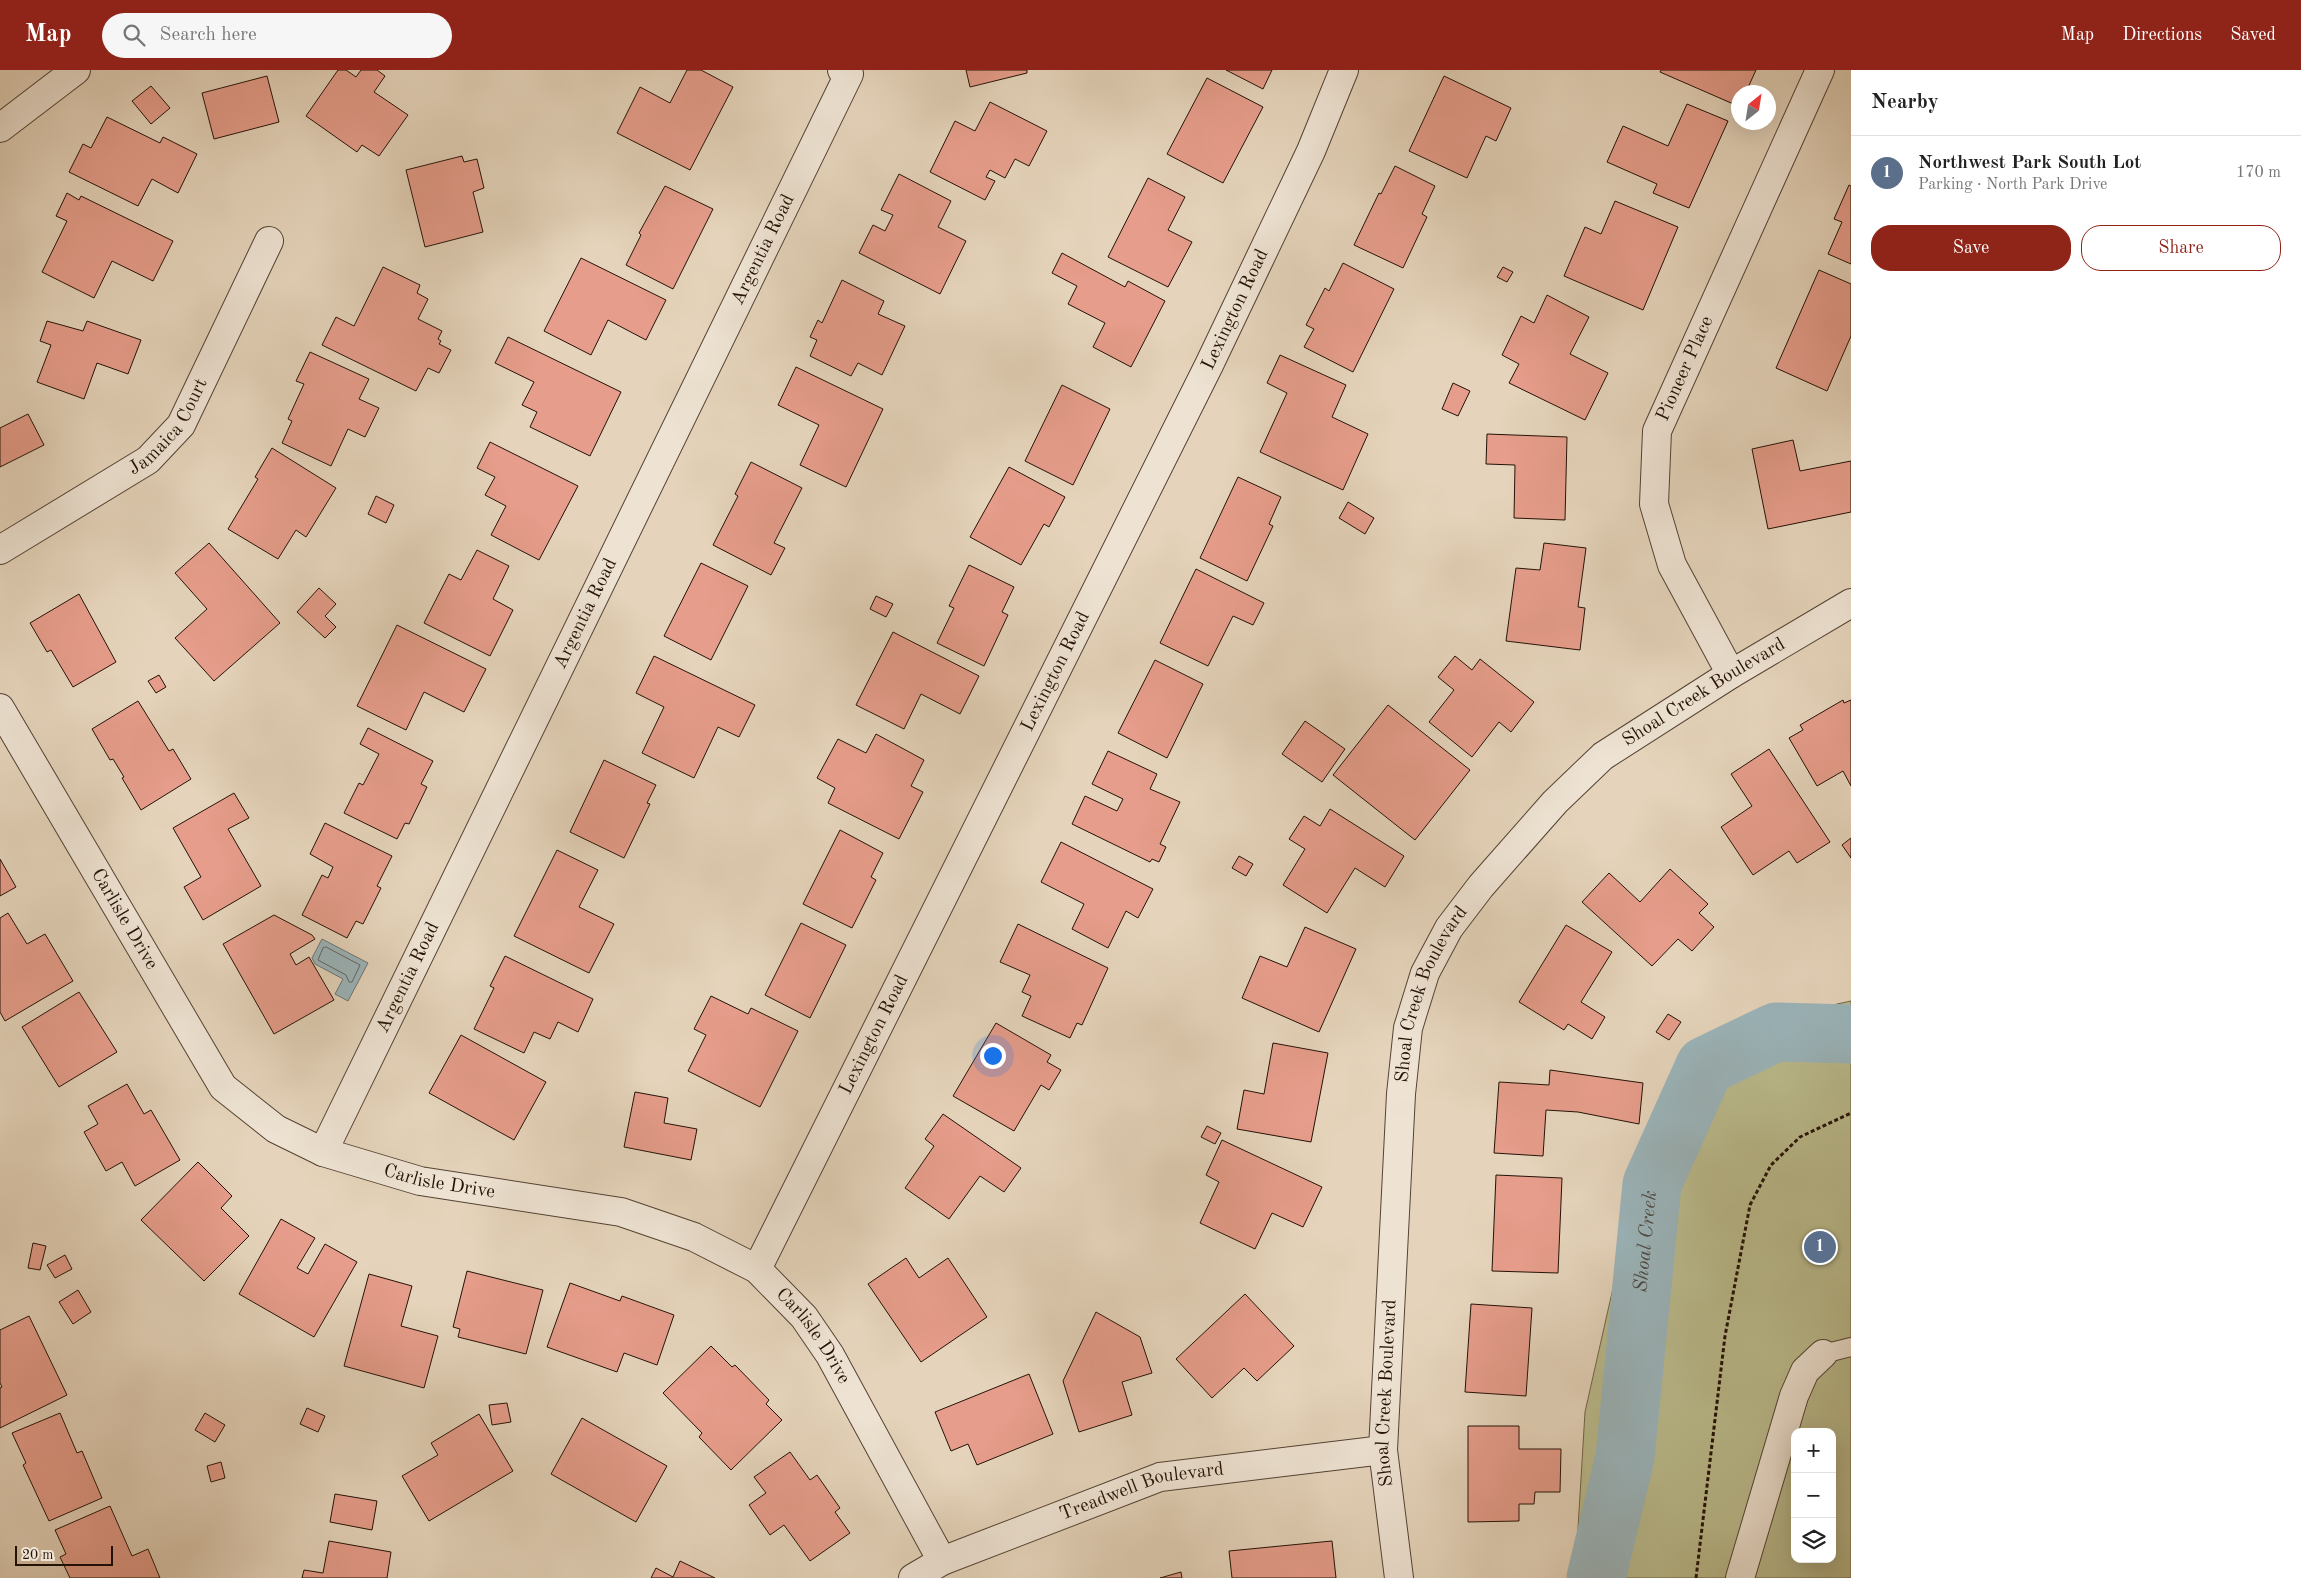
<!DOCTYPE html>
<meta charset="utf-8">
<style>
body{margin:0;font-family:"Old Standard TT",serif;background:#f6f6f6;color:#222}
.controls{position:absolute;right:15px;bottom:15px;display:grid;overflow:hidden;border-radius:10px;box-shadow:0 5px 20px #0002}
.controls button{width:45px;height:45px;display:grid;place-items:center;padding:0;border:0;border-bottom:1px solid #e0e0e0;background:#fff;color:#222;font:25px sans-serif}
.compass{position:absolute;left:1731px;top:15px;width:45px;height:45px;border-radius:50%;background:#fff;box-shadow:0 5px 20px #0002;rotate:30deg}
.scale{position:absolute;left:15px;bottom:12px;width:98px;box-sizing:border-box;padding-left:5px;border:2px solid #241207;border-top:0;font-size:14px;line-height:18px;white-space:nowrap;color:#241207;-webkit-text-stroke:4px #eee3d3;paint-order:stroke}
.you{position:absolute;left:992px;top:985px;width:18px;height:18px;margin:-12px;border:4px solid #fff;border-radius:50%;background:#1a73e8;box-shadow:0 0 0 8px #1a73e833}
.badge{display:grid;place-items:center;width:32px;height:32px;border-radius:50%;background:#8f2418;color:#fff;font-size:16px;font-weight:700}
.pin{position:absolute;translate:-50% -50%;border:2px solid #fff;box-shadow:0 1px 5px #0006}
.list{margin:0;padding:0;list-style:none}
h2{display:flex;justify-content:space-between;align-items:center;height:65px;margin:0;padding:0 20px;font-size:21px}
h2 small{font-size:16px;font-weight:400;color:#767676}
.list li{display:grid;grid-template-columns:32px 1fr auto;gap:15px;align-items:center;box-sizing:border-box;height:75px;padding:0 20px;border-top:1px solid #e0e0e0}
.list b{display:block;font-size:19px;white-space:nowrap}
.list p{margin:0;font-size:16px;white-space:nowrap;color:#767676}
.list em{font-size:16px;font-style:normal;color:#767676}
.actions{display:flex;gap:10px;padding:15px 20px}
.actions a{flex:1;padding:11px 0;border:1px solid #8f2418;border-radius:20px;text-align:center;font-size:18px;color:#8f2418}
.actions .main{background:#8f2418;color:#fff}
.icon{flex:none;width:28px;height:28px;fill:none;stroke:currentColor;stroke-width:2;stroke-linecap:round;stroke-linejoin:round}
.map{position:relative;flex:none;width:1851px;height:1508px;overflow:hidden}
header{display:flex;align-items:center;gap:30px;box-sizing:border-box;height:70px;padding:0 25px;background:#8f2418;color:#fff}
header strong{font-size:24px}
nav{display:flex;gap:28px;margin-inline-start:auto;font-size:18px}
.search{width:350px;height:45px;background:#f6f6f6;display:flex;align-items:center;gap:12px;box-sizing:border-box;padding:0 18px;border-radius:28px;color:#767676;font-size:19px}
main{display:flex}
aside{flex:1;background:#fff}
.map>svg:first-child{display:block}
.green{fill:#babb8d;stroke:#6f664a;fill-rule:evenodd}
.water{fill:#9bb5bb;stroke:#6b7473}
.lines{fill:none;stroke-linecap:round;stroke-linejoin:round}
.shore{stroke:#606461;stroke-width:1}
.river{stroke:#9bb5bb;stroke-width:59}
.building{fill:#e69d8b;stroke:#241207}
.service-casing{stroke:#544234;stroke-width:20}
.minor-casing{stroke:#544234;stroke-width:30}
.tertiary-casing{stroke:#544234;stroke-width:30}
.path{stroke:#241207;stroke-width:3;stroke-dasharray:4 2.5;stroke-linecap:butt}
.service{stroke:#eee3d3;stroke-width:18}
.minor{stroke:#eee3d3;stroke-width:28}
.tertiary{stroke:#eee3d3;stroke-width:28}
.labels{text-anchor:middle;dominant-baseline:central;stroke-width:4.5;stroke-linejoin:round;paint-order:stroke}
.street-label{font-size:19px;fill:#241207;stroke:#eee3d3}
.water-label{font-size:20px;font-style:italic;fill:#4e4b46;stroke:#eee3d3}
</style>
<header>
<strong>Map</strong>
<div class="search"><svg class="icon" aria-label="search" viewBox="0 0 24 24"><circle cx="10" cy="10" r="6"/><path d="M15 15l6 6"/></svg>Search here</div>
<nav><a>Map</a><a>Directions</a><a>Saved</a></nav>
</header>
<main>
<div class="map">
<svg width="1851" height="1508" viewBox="0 0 1851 1508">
<rect width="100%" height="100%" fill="#e5d4bb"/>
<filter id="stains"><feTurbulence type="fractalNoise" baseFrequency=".004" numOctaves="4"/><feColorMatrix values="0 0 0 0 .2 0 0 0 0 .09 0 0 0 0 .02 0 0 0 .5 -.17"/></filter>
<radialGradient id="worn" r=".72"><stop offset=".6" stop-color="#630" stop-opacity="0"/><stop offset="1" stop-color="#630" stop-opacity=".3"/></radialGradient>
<path class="green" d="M 1851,931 L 1851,1508 L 1575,1508 L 1585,1342 L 1641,1094 L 1719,960 ZM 1795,1362 L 1832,1362 L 1832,1489 L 1795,1489 Z"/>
<path class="water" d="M 322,869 L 368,893 L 348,931 L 335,924 L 343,909 L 315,894 L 312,888 Z"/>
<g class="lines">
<path class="shore" d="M 326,877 L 360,895 L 352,912 L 349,912 L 346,905 L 318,890 L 323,878 Z"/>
<path class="river" id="s1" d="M 1596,1508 L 1625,1387 L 1652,1114 L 1705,996 L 1776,962 L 1851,964"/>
</g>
<path class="building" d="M 338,0 L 346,0 L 356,7 L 361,0 L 377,0 L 385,6 L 374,22 L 408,45 L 379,86 L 362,75 L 357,82 L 306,46 Z
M 687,0 L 701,0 L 733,17 L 690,100 L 617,63 L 640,17 L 670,33 Z
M 966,0 L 1027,0 L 1027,3 L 970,17 Z
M 1226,0 L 1272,0 L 1263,19 Z
M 1661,0 L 1756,0 L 1746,22 L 1738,22 L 1738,36 L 1660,2 Z
M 267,6 L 279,52 L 214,69 L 202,23 Z
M 1444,6 L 1511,38 L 1496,71 L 1486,66 L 1467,108 L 1409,81 Z
M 1207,8 L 1263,37 L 1223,113 L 1167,84 Z
M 151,16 L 170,38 L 151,54 L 132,31 Z
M 990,32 L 1047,61 L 1029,96 L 1015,89 L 1005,108 L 990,100 L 986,107 L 995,111 L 985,130 L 930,102 L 955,51 L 975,61 Z
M 1687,34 L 1728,51 L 1689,138 L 1653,123 L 1657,114 L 1607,92 L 1623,56 L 1668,76 Z
M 107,47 L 160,73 L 163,67 L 197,84 L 178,123 L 152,109 L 138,136 L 69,102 L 83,74 L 91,78 Z
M 462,86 L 464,92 L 477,89 L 484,118 L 473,122 L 483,162 L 425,177 L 406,100 Z
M 1395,96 L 1435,116 L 1422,144 L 1427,147 L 1403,198 L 1354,175 L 1379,123 L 1381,124 Z
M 899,104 L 951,131 L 938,157 L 966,171 L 940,224 L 859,183 L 873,155 L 885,161 L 893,145 L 881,140 Z
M 1148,108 L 1185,127 L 1168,160 L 1192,172 L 1168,217 L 1108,187 Z
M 1849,115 L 1851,116 L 1851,194 L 1828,184 L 1842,152 L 1834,149 Z
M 665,116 L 713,139 L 673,219 L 626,195 L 641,165 L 639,163 Z
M 67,123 L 79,130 L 81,126 L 173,171 L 153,211 L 112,191 L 94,228 L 42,202 L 67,151 L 56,146 Z
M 1615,131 L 1678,157 L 1643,240 L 1564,206 L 1585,157 L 1601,164 Z
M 1062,183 L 1125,217 L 1128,211 L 1165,231 L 1131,297 L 1093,277 L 1105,253 L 1068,234 L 1077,216 L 1052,203 Z
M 581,188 L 666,230 L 646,270 L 608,250 L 591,285 L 544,261 Z
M 1343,193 L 1394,219 L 1353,302 L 1304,277 L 1314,259 L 1306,255 L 1325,218 L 1329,221 Z
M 383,197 L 420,215 L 417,223 L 428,229 L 418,249 L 442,261 L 438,269 L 441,271 L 439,274 L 451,280 L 439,303 L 428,298 L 416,321 L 322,275 L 336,247 L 354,256 Z
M 1503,197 L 1513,202 L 1507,212 L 1497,207 Z
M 1819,200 L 1851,214 L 1851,266 L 1827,321 L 1776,298 Z
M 842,210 L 884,231 L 878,244 L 905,256 L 882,305 L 858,293 L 851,306 L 810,286 L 817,270 L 810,267 L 818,250 L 822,253 Z
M 1547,225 L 1589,247 L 1570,284 L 1608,303 L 1585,350 L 1509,313 L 1519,294 L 1502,285 L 1521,246 L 1534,253 Z
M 47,251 L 83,261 L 87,251 L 141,270 L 128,304 L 97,293 L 84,329 L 37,312 L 51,275 L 40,271 Z
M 508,267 L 621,322 L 590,386 L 530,357 L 537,342 L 522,335 L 534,312 L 495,293 Z
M 310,282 L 369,309 L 359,329 L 379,338 L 365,367 L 348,359 L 331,396 L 282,373 L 292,351 L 288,349 L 304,314 L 296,311 Z
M 1280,285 L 1346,315 L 1332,347 L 1368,364 L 1343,420 L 1260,382 L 1287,323 L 1267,313 Z
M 796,297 L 883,339 L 846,417 L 800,395 L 819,355 L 778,335 Z
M 1453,313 L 1470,321 L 1458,346 L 1442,339 Z
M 1062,315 L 1110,339 L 1073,415 L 1025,391 Z
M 28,344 L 44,375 L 0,397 L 0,358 Z
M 1487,364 L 1567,367 L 1565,450 L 1514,448 L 1515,395 L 1486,394 Z
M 1793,370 L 1800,401 L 1851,391 L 1851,442 L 1768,459 L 1752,379 Z
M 490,372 L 578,416 L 539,490 L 491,465 L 506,436 L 485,425 L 495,407 L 477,398 Z
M 272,378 L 336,418 L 306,467 L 296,460 L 278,489 L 228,459 L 258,409 L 255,407 Z
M 751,392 L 802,418 L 774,473 L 785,478 L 771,505 L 713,475 L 738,426 L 735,424 Z
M 1009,397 L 1065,427 L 1049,457 L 1044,454 L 1021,495 L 970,467 Z
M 1238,407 L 1281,427 L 1269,454 L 1273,456 L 1247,511 L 1200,488 Z
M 376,426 L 394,435 L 386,453 L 368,444 Z
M 1348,432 L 1374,448 L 1365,464 L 1339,448 Z
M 209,473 L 280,553 L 214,611 L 175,568 L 207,539 L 175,503 Z
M 1544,473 L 1586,478 L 1578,537 L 1585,538 L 1580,580 L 1506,571 L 1516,498 L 1540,500 Z
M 477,480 L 509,496 L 493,529 L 513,540 L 490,586 L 424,553 L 449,504 L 461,510 Z
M 701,493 L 748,516 L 711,590 L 664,566 Z
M 969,495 L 1014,517 L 1002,542 L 1008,545 L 984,596 L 937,573 L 954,538 L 949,536 Z
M 1196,499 L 1264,533 L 1253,555 L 1233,546 L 1208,596 L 1160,573 Z
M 319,518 L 336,534 L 325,546 L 336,557 L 325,568 L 297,542 Z
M 79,524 L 116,592 L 73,617 L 51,580 L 47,582 L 30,553 Z
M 876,526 L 893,534 L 886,547 L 870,539 Z
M 397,555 L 486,599 L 464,642 L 424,622 L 406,660 L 357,636 Z
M 893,562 L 979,606 L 960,644 L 921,624 L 904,659 L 856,635 Z
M 654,586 L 755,635 L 739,667 L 718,657 L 694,708 L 642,683 L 664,637 L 636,623 Z
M 1455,586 L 1472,600 L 1480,589 L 1534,632 L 1511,662 L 1499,652 L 1472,687 L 1429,652 L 1454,620 L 1438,607 Z
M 1155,590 L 1203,614 L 1167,688 L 1118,663 Z
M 159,605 L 166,617 L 156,623 L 148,611 Z
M 1843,630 L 1844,633 L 1851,630 L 1851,716 L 1843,701 L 1817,716 L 1789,668 L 1803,660 L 1800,655 Z
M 138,631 L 169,681 L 173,679 L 191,709 L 141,740 L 122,708 L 124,707 L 113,689 L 110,690 L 92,659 Z
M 1388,635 L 1470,700 L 1415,770 L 1333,705 Z
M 1305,651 L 1345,679 L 1322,712 L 1282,684 Z
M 368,658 L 433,691 L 421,714 L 427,717 L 409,754 L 405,753 L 397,769 L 344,743 L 359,713 L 363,715 L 379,684 L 360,674 Z
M 876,664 L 924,690 L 911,716 L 923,722 L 899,769 L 828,733 L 835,718 L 817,708 L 838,669 L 866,683 Z
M 1769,679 L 1830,772 L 1797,793 L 1789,781 L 1753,805 L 1721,757 L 1752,736 L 1731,704 Z
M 1108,681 L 1157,704 L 1150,719 L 1180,732 L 1160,774 L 1166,777 L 1159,792 L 1152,789 L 1150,792 L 1072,754 L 1085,726 L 1117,741 L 1123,729 L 1092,714 Z
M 604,690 L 656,715 L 647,733 L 650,734 L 624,788 L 570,762 Z
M 234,723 L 249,748 L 228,759 L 261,816 L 203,850 L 184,817 L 201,807 L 173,758 Z
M 1330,739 L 1404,786 L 1385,817 L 1355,798 L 1327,843 L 1283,815 L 1305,779 L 1289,769 L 1304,746 L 1320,756 Z
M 325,753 L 392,786 L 377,816 L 381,818 L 363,854 L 356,851 L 347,868 L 302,845 L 322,805 L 328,808 L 333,797 L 310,784 Z
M 840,760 L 883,783 L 871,807 L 876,810 L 852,858 L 803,834 Z
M 1851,768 L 1851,788 L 1842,775 Z
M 1061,772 L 1153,819 L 1138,848 L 1126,841 L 1108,878 L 1072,859 L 1084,834 L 1041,812 Z
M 557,780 L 598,800 L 579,837 L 614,854 L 589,903 L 514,866 Z
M 1239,786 L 1253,794 L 1246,806 L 1232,798 Z
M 0,789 L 16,817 L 0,826 Z
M 1670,799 L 1708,834 L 1699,843 L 1714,857 L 1692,881 L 1678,869 L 1652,896 L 1582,832 L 1609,803 L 1640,832 Z
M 8,843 L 27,874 L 45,864 L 73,911 L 5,951 L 0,942 L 0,848 Z
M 274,845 L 312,865 L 315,869 L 290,884 L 296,895 L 309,887 L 334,930 L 274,964 L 223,874 Z
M 801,853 L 846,875 L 810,948 L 765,925 Z
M 1018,854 L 1108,898 L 1082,955 L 1077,953 L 1070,968 L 1022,946 L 1031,926 L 1022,922 L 1030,905 L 1000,892 Z
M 1566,855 L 1612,882 L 1581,932 L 1605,947 L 1592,969 L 1568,954 L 1564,960 L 1519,932 Z
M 1305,857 L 1356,879 L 1319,962 L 1242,928 L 1260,886 L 1287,897 Z
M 505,886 L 593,929 L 578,962 L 558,952 L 550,969 L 534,962 L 524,983 L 474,959 L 494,918 L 490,916 Z
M 79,922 L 117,982 L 59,1017 L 22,957 Z
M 711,926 L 748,944 L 751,938 L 798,961 L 760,1037 L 688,1001 L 706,965 L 694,959 Z
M 1668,944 L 1681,952 L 1669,970 L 1656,962 Z
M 996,953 L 1051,985 L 1047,992 L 1061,1000 L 1049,1020 L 1041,1015 L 1014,1061 L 953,1026 Z
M 461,965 L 546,1012 L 514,1070 L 429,1023 Z
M 1273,973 L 1328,983 L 1311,1072 L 1237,1059 L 1244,1020 L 1264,1024 Z
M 1550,1000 L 1643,1013 L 1639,1054 L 1578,1042 L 1546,1040 L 1543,1086 L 1494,1083 L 1499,1012 L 1549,1015 Z
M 127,1014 L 144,1044 L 151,1040 L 180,1090 L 135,1116 L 122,1092 L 106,1101 L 84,1062 L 98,1054 L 88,1036 Z
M 635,1022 L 668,1028 L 664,1053 L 697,1059 L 691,1090 L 624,1077 Z
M 943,1044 L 1021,1098 L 1004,1122 L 980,1106 L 949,1149 L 905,1118 L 934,1076 L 925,1069 Z
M 1207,1056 L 1221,1063 L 1215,1074 L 1201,1067 Z
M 1222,1070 L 1322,1117 L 1303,1157 L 1272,1143 L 1255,1179 L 1200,1153 L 1219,1112 L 1206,1105 Z
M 198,1092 L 232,1126 L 221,1138 L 249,1166 L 204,1211 L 141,1150 Z
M 1496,1105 L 1562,1108 L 1558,1203 L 1492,1201 Z
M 281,1149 L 315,1168 L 297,1198 L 308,1204 L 325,1174 L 357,1192 L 314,1267 L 239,1224 Z
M 33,1173 L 46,1176 L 40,1200 L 28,1198 Z
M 65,1185 L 72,1199 L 55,1208 L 47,1195 Z
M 906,1188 L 919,1208 L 948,1188 L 987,1247 L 921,1292 L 868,1214 Z
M 467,1201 L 543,1220 L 526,1284 L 458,1267 L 460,1259 L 453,1257 Z
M 369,1204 L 412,1216 L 401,1256 L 438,1266 L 424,1318 L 344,1296 Z
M 570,1213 L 620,1231 L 622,1226 L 674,1245 L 657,1295 L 624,1283 L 617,1302 L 547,1277 Z
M 78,1220 L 91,1242 L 73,1254 L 59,1232 Z
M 1245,1224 L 1294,1276 L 1257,1311 L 1244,1298 L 1212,1328 L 1176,1289 Z
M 1471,1234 L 1532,1238 L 1526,1326 L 1465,1322 Z
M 1096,1242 L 1140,1267 L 1152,1303 L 1122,1312 L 1132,1345 L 1079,1362 L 1063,1311 Z
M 29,1246 L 67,1325 L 0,1358 L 0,1318 L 2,1317 L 0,1313 L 0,1260 Z
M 711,1276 L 732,1297 L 735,1295 L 769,1330 L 766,1334 L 782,1350 L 731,1400 L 699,1367 L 702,1363 L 663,1323 Z
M 1029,1304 L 1053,1364 L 977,1395 L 968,1374 L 951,1381 L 935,1342 Z
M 507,1333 L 511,1352 L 492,1355 L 489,1335 Z
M 307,1338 L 325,1346 L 318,1362 L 300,1354 Z
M 60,1343 L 77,1383 L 82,1381 L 102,1428 L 49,1451 L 23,1395 L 26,1393 L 12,1363 Z
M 205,1343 L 225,1355 L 215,1372 L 195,1360 Z
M 479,1344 L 513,1401 L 429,1451 L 402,1406 L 438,1385 L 431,1373 Z
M 582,1348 L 667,1396 L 636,1452 L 551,1404 Z
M 1468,1356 L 1519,1356 L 1519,1379 L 1561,1379 L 1560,1422 L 1535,1422 L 1534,1434 L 1519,1434 L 1519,1451 L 1468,1452 Z
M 790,1382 L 810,1410 L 817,1405 L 840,1438 L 835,1442 L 850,1463 L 810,1491 L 784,1455 L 770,1465 L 749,1435 L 766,1423 L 754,1407 Z
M 221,1392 L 225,1408 L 211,1412 L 207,1396 Z
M 335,1424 L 377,1431 L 372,1460 L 330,1452 Z
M 110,1436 L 132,1486 L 148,1479 L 160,1508 L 70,1508 L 60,1487 L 66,1484 L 55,1460 Z
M 329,1471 L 391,1482 L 387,1508 L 302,1508 L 304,1500 L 323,1503 Z
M 1332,1471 L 1336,1508 L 1232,1508 L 1229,1481 Z
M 680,1491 L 715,1508 L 651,1508 L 656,1498 L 673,1507 Z
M 1181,1502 L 1182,1508 L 1160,1508 Z"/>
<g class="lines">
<defs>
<path id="service" d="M 1823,1284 L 1851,1277"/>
<g id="minor">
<path id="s2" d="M 0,480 L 148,390 L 181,355 L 269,171"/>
<path id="s3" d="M 1731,604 L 1672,495 L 1654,434 L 1657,361 L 1820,0"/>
<path id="s4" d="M 0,638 L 223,1017 L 276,1059 L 323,1082 L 420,1111 L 621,1142 L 694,1167 L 757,1199 L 804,1247 L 830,1285 L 942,1491"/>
<path id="s5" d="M 323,1082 L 849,4 L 842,0"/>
<path id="s6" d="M 757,1199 L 1209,295 L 1311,81 L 1344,0"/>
<path id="s7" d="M 913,1508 L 942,1491 L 1160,1407 L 1383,1380"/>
<path d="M 1740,1508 L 1794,1326 L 1805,1301 L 1823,1284"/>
</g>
<g id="tertiary">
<path d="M 0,58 L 76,0"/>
<path id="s8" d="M 1399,1508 L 1383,1380 L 1401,1024 L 1408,958 L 1425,903 L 1449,858 L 1481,816 L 1555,732 L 1603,686 L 1731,604 L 1851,533"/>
</g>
</defs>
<use href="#service" class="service-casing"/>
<use href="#minor" class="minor-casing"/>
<use href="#tertiary" class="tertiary-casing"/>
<path class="path" d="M 1696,1508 L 1725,1266 L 1750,1135 L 1771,1095 L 1800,1067 L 1851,1043"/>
<use href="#service" class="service"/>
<use href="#minor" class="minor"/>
<use href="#tertiary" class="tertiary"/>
</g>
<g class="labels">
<g class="street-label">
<text stroke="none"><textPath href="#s5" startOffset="1004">Argentia Road</textPath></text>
<text stroke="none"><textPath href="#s6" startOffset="1072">Lexington Road</textPath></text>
<text stroke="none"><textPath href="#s3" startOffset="329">Pioneer Place</textPath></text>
<text stroke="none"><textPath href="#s2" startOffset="212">Jamaica Court</textPath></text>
<text stroke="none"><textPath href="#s5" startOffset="599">Argentia Road</textPath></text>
<text stroke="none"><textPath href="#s6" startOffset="668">Lexington Road</textPath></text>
<text stroke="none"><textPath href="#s8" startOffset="1011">Shoal Creek Boulevard</textPath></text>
<text stroke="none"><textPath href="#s4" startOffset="245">Carlisle Drive</textPath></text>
<text stroke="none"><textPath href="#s5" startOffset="194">Argentia Road</textPath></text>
<text stroke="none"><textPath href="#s8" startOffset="591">Shoal Creek Boulevard</textPath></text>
<text stroke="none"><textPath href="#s6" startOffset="262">Lexington Road</textPath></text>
<text stroke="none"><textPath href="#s4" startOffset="680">Carlisle Drive</textPath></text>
<text stroke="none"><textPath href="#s4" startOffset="1100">Carlisle Drive</textPath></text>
<text stroke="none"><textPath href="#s8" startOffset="186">Shoal Creek Boulevard</textPath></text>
<text stroke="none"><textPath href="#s7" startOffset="246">Treadwell Boulevard</textPath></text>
</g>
<g class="water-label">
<text stroke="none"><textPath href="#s1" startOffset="341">Shoal Creek</textPath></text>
</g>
</g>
<rect width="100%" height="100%" filter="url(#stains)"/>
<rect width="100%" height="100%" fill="url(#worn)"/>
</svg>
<div class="controls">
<button>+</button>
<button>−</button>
<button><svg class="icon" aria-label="layers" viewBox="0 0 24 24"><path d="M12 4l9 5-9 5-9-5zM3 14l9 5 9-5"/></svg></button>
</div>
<svg class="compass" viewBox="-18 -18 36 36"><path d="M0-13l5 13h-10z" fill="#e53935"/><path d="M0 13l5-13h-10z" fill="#767676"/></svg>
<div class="scale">20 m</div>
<div class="you"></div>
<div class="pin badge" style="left:1820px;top:1177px;background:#5c6f8a">1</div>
</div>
<aside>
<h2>Nearby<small></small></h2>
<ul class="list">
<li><span class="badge" style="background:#5c6f8a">1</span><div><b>Northwest Park South Lot</b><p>Parking · North Park Drive</p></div><em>170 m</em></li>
</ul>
<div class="actions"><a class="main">Save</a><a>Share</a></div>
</aside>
</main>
